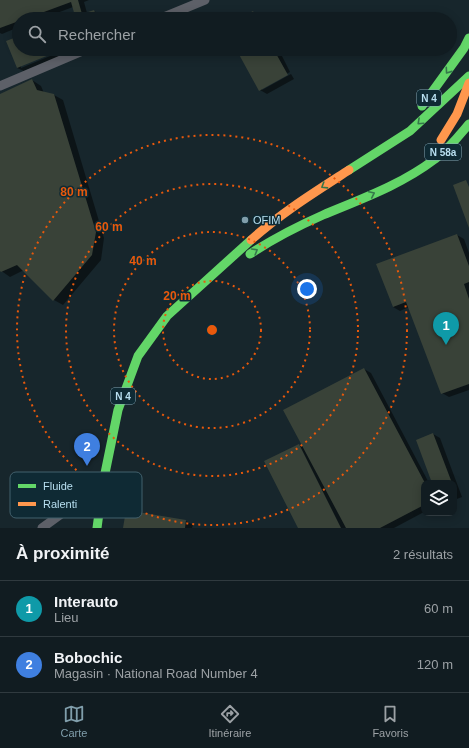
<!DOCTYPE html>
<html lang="fr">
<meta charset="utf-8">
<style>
body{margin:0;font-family:Helvetica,sans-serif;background:#1e292e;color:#f1f3f6}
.controls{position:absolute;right:12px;bottom:12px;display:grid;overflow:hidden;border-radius:8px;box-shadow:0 2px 10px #0003}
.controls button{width:36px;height:36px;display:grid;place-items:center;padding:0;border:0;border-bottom:1px solid #303a3f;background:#111c21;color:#f1f3f6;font:20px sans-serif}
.you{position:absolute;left:307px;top:289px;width:14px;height:14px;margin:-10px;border:3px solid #fff;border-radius:50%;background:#1a73e8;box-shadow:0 0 0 6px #1a73e833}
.badge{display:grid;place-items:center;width:26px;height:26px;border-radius:50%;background:#809eab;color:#fff;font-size:13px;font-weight:700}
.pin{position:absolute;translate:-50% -33px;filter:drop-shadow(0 1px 2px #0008)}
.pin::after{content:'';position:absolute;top:21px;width:14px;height:12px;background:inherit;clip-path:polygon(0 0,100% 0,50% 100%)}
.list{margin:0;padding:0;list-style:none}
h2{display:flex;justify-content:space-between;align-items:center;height:52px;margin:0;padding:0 16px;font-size:17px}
h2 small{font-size:13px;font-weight:400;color:#9ca1a5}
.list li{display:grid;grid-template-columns:26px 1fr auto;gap:12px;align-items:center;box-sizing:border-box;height:56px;padding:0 16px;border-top:1px solid #303a3f}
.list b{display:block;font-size:15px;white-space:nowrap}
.list p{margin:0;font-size:13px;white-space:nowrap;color:#9ca1a5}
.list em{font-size:13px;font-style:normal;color:#9ca1a5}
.icon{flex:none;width:22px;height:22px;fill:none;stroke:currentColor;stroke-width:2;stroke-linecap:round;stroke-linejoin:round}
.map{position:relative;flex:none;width:469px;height:528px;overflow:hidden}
.search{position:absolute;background:#111c21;box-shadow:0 2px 10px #0003;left:12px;right:12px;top:12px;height:44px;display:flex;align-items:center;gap:10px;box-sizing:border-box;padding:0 14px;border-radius:22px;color:#9ca1a5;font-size:15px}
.sheet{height:164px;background:#111c21}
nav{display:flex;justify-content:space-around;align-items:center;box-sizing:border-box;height:56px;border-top:1px solid #303a3f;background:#111c21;font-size:11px;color:#9ca1a5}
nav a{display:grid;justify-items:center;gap:2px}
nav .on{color:#809eab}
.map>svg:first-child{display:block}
.shadow{fill:#0007}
.building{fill:#394238}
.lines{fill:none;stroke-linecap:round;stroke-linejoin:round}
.lane{stroke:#5d6068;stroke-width:9}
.fast{stroke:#63d668;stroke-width:9}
.slow{stroke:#ff974d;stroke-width:9}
.oneway{stroke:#35774b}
.ring{fill:none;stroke:#e8590c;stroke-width:2;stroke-dasharray:2 4}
.poi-dot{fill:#809eab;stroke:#0f2a34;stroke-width:1.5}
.labels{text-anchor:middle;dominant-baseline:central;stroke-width:3;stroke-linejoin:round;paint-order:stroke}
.shield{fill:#0f2a34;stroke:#85a9b8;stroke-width:1}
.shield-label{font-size:10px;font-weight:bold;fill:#b8dff0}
.poi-label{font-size:11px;fill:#b8dff0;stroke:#0f2a34;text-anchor:start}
.key{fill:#0f2a34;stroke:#42606c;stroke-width:1}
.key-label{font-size:11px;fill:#b8dff0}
.centre{fill:#e8590c;stroke:#0f2a34;stroke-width:2}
.ring-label{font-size:12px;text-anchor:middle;font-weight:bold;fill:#e8590c;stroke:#0f2a34;stroke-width:3;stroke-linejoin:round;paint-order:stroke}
</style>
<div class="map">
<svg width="469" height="528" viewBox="0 0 469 528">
<rect width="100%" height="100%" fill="#17262c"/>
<path class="shadow" d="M 0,0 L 89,0 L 84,2 L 87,13 L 94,11 L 101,15 L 103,19 L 71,19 L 77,17 L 73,7 L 41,19 L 19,19 L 19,27 L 2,34 L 0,33 Z
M 253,12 L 260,16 L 261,19 L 241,19 Z
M 19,37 L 19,49 L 62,49 L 21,65 L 21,68 L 67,49 L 80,49 L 24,71 L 17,68 Z
M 238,49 L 285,49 L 286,51 L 281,54 L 290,72 L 262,88 L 262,90 L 291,74 L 294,79 L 267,94 L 260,90 Z
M 32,80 L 41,86 L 44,93 L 54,95 L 63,100 L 104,238 L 101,260 L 63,305 L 54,300 L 24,270 L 10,277 L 0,270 L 0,95 Z
M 457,235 L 464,239 L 469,253 L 469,390 L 449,397 L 442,393 L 409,307 L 400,311 L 393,307 Z
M 364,369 L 371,373 L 429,483 L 424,483 L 424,512 L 394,528 L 299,528 L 299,445 L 305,448 Z
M 433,434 L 440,438 L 462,497 L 454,500 L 454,483 L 433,483 Z
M 186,521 L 193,525 L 192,528 L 124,528 Z"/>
<path class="building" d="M 0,0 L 78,0 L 82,14 L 94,10 L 98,19 L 68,19 L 75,16 L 71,2 L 25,19 L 19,19 L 19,21 L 0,28 Z
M 253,11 L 257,19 L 239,19 Z
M 19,36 L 19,49 L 64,49 L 17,68 L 6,41 Z
M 236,49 L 276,49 L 274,50 L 288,75 L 259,91 Z
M 32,79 L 37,90 L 54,94 L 96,232 L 92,255 L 53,301 L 17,265 L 1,272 L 0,271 L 0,94 Z
M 466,180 L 469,187 L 469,228 L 453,185 Z
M 457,234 L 469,266 L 469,282 L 464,284 L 469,299 L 469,384 L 441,394 L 406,302 L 393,307 L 376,264 Z
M 364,368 L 425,483 L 424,505 L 380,528 L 346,528 L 283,410 Z
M 433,433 L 452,483 L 432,483 L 416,440 Z
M 299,444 L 341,528 L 298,528 L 264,461 Z
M 126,510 L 186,520 L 185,528 L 123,528 Z"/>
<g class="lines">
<path class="lane" d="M 159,19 L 205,0
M 0,86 L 87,49
M 42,528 L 101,485"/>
<path class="fast" d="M 422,106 L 464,48 L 469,38
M 349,170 L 410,131 L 469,76
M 250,254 C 273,239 298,226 323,215 C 361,199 401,185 435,159 C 449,149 458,137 469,124
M 97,528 L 103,483 L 118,410 L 138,356 L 167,316 L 251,240"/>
<path class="slow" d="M 441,140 L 457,114 L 469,83
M 251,240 C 281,213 315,192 349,170"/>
</g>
<defs><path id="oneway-chevron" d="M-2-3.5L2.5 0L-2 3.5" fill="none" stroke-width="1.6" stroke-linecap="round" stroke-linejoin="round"/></defs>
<g class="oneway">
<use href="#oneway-chevron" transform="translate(448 71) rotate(125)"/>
<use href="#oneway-chevron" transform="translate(420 122) rotate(137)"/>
<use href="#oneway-chevron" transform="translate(324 186) rotate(148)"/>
<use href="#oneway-chevron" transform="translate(372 194) rotate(-25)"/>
<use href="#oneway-chevron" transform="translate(255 251) rotate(-31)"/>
</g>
<g class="ring">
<circle cx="212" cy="330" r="49"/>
<circle cx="212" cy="330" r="98"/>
<circle cx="212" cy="330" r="146"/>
<circle cx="212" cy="330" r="195"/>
</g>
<circle class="poi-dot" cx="245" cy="220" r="4"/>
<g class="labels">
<g class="shield">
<rect x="417" y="90" width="24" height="16" rx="3"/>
<rect x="425" y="144" width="36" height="16" rx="3"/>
<rect x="111" y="388" width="24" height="16" rx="3"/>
</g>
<g class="shield-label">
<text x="429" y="98">N 4</text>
<text x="443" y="152">N 58a</text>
<text x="123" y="396">N 4</text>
</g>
<g class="poi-label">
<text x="253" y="220">OFIM</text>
</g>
</g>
<rect x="10" y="472" width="132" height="46" rx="6" class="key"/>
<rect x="18" y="484" width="18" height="4" fill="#63d668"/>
<rect x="18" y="502" width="18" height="4" fill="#ff974d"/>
<g class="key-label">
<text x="43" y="490">Fluide</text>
<text x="43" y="508">Ralenti</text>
</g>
<circle cx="212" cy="330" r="6" class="centre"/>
<g class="ring-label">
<text x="74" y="196">80 m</text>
<text x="109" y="231">60 m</text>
<text x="143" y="265">40 m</text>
<text x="177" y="300">20 m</text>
</g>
</svg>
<div class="controls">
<button><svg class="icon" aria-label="layers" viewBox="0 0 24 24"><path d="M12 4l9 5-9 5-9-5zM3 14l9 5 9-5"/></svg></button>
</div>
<div class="you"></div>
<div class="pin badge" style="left:446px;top:345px;background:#0f9aa8">1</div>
<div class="pin badge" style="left:87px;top:466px;background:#3f7fe0">2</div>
<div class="search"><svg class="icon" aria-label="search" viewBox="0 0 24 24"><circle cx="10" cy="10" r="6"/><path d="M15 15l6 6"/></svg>Rechercher</div>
</div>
<section class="sheet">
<h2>À proximité<small>2 résultats</small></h2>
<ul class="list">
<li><span class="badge" style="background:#0f9aa8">1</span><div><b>Interauto</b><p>Lieu</p></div><em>60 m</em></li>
<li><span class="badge" style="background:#3f7fe0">2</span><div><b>Bobochic</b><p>Magasin · National Road Number 4</p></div><em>120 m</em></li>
</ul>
</section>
<nav>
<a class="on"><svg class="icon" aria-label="map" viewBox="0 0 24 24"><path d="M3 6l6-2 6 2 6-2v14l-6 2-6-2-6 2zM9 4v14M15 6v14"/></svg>Carte</a>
<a><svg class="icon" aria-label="directions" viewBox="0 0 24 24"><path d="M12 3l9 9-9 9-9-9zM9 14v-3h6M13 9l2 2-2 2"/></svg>Itinéraire</a>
<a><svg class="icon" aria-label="saved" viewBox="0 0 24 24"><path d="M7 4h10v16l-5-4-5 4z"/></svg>Favoris</a>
</nav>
